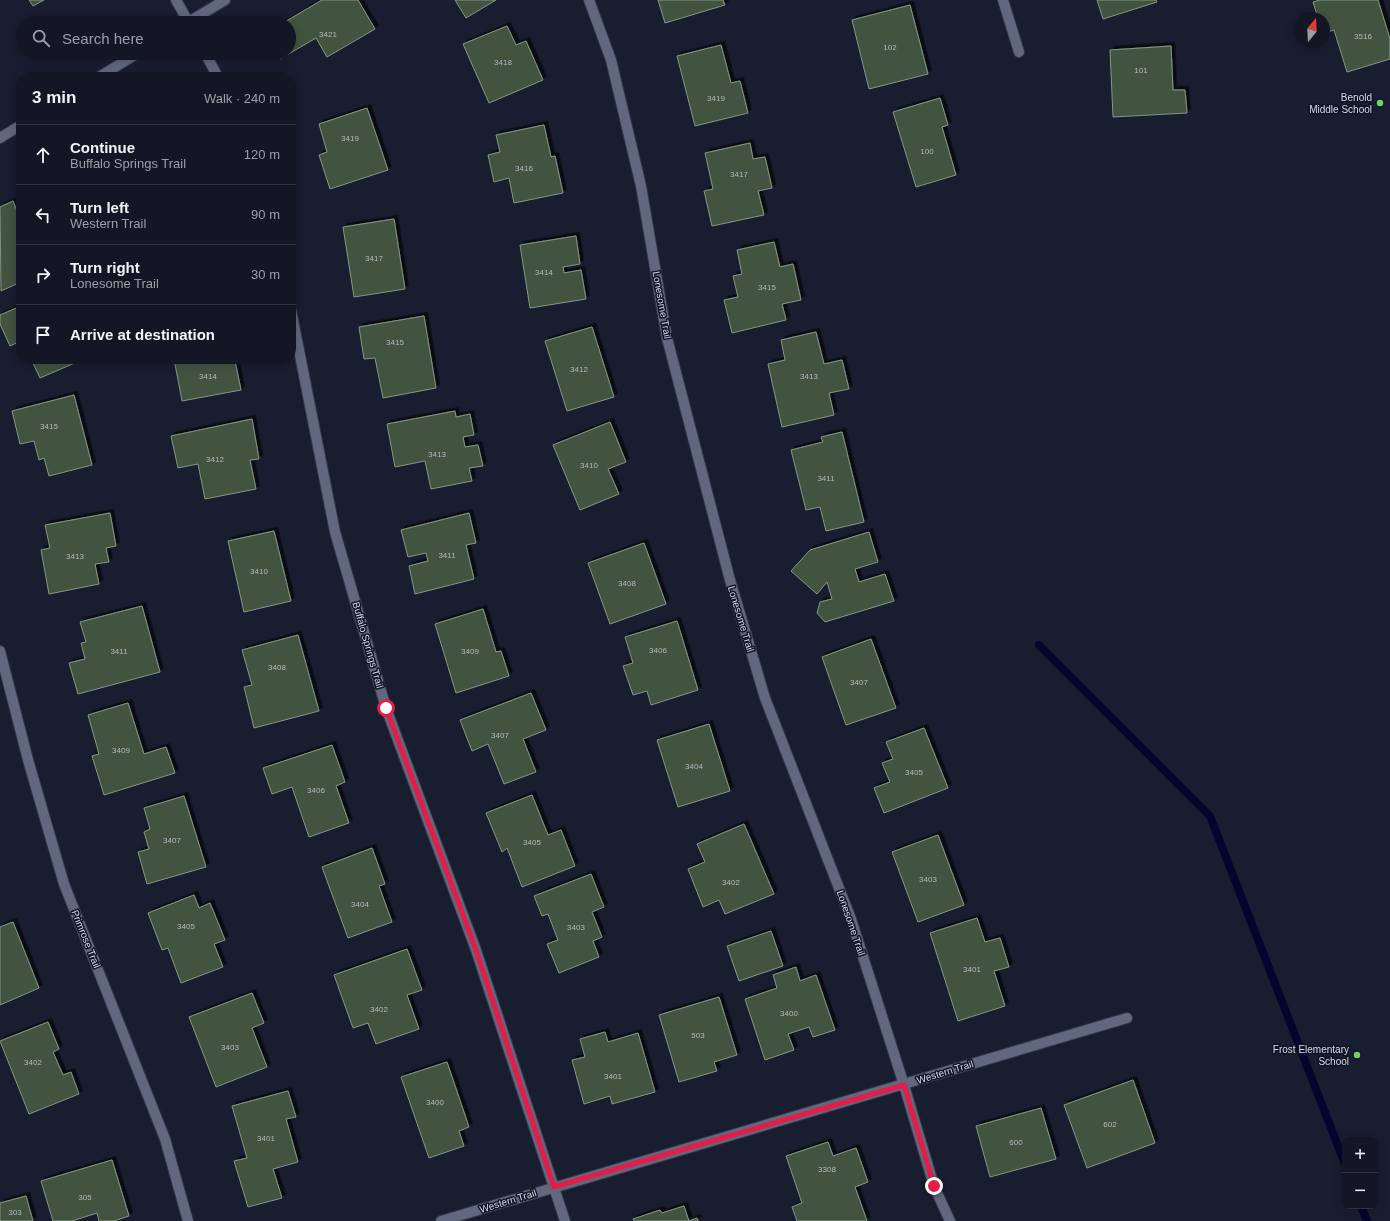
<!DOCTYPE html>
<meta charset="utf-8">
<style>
body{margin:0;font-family:Arial,sans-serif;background:#202331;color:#f1f3f6}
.controls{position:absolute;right:12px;bottom:12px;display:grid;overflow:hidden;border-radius:8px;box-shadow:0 2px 10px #0003}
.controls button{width:36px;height:36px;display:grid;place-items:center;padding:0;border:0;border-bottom:1px solid #323541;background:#131624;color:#f1f3f6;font:20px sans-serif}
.compass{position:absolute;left:1294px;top:12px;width:36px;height:36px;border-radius:50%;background:#131624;box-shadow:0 2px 10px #0003;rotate:18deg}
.stop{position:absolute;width:12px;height:12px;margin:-9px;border:3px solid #e11d48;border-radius:50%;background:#fff}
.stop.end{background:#e11d48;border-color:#fff;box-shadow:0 1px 4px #0008}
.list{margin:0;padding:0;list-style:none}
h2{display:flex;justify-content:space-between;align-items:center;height:52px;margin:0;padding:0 16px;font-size:17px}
h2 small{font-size:13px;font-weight:400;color:#9d9fa6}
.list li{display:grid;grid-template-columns:26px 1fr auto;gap:12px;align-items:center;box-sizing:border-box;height:60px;padding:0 16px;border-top:1px solid #323541}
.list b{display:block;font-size:15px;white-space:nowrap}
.list p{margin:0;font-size:13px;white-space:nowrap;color:#9d9fa6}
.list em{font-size:13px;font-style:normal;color:#9d9fa6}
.icon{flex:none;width:22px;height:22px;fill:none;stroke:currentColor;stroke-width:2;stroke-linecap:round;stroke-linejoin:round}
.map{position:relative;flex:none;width:1390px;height:1221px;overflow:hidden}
.search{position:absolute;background:#131624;box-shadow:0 2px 10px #0003;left:16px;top:16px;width:280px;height:44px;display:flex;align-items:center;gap:10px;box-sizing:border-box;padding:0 14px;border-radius:22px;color:#9d9fa6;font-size:15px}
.panel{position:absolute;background:#131624;box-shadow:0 2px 10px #0003;left:16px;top:72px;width:280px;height:292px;border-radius:16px}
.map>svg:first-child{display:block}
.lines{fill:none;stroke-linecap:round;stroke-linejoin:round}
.stream{stroke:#04052c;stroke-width:8}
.building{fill:#425240;stroke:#859783;filter:url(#shadow)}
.minor-casing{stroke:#333645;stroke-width:12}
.minor{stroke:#61687e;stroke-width:10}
.route{stroke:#e11d48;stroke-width:5}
.poi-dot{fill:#6ed360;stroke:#101426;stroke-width:1.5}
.labels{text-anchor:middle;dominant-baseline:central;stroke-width:3;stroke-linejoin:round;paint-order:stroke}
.number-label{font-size:8px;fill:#b2b9be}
.poi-label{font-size:10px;fill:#d7dbe8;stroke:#101426;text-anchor:end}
.street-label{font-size:10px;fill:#d7dbe8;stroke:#101426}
</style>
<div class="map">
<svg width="1390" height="1221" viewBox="0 0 1390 1221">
<defs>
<filter id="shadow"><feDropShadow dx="3.5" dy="-3.5" stdDeviation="0" flood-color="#0009"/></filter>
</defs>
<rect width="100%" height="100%" fill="#191d30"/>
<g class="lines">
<path class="stream" d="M 1039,645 L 1210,816 L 1345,1164
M 1361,1206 L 1367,1221"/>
</g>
<path class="building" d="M 29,0 L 44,0 L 33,6 Z
M 322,0 L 358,0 L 375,29 L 327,57 L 316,38 L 280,59 L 276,53 L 289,53 L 289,23 L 283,23 Z
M 455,0 L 496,0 L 466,18 Z
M 658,0 L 723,0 L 725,5 L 665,23 Z
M 1097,0 L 1156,0 L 1157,2 L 1103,19 Z
M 1320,0 L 1378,0 L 1390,39 L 1390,59 L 1347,72 L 1334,30 L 1324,33 L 1324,18 L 1318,18 L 1313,2 Z
M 910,5 L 928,74 L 869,89 L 852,20 Z
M 507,26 L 516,45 L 526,41 L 543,80 L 489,103 L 463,44 Z
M 721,45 L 731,83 L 740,81 L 748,113 L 695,126 L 677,56 Z
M 1171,46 L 1173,90 L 1185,90 L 1187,113 L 1113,117 L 1110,50 Z
M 940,98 L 948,125 L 942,127 L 956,175 L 916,187 L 893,112 Z
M 367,108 L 388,170 L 330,189 L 319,155 L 327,152 L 319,124 Z
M 544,125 L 551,157 L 555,156 L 563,193 L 514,203 L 509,178 L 494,182 L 488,155 L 500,152 L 496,135 Z
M 750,143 L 753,159 L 765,157 L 772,188 L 758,191 L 764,215 L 712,226 L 704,191 L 713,189 L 705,153 Z
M 13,201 L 21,221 L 21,282 L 1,291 L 0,207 Z
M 394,219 L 405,289 L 354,297 L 343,227 Z
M 576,236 L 580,264 L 563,267 L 564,273 L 581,270 L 586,299 L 530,308 L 520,245 Z
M 774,242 L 780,267 L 793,264 L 801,300 L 782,304 L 786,320 L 732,333 L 724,300 L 738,297 L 733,276 L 742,274 L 737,250 Z
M 21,306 L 21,341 L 10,346 L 0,324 L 0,315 Z
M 424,316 L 436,388 L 383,398 L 375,358 L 364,359 L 359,327 Z
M 592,327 L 614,397 L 567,411 L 545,341 Z
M 816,332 L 824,364 L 842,360 L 849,389 L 829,393 L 834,415 L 782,427 L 768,364 L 785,360 L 781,340 Z
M 31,359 L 84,359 L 40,378 Z
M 174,359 L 225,359 L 226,362 L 235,361 L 241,390 L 182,401 Z
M 74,395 L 92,465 L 49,476 L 44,458 L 39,460 L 34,441 L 20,444 L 12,411 Z
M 455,411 L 456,417 L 470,414 L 474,435 L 463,437 L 465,447 L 478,445 L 483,466 L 469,468 L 472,481 L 431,489 L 425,461 L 395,467 L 387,424 Z
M 252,419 L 259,459 L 250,460 L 256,489 L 205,499 L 198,464 L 178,468 L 171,436 Z
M 610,422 L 626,462 L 608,469 L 619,494 L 580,510 L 553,445 Z
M 842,432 L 864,522 L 826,531 L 820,507 L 806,510 L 791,450 L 823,442 L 821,437 Z
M 110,513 L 116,546 L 106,548 L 109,562 L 95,564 L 99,584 L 49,594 L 41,550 L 50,548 L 45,525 Z
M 469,513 L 476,543 L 466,545 L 474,579 L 415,594 L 409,566 L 428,561 L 426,553 L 408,557 L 401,530 Z
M 274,531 L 291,601 L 244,612 L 228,541 Z
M 869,532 L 878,562 L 855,569 L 859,582 L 885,574 L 894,601 L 825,622 L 817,613 L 820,602 L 832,599 L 827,582 L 817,594 L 791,571 L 810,550 Z
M 644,543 L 666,604 L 610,624 L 588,563 Z
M 142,606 L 160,672 L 78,694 L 69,663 L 85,659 L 81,643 L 86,642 L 80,622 Z
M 483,609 L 496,652 L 501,651 L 509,676 L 456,693 L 435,624 Z
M 677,621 L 698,690 L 651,705 L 647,691 L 633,695 L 623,666 L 633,663 L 625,637 Z
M 298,635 L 319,711 L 254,728 L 244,687 L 252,685 L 242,650 Z
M 871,639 L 896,708 L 846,725 L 822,657 Z
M 531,693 L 546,730 L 523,739 L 536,772 L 504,784 L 488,744 L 472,751 L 460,720 Z
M 128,703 L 144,754 L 166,747 L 175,773 L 104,795 L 92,756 L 99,754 L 88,715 Z
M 709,724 L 730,791 L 678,807 L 657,740 Z
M 924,728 L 948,788 L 884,813 L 874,788 L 890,782 L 882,763 L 893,759 L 886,742 Z
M 332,745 L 345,782 L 336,786 L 349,823 L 309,837 L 292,787 L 272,794 L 263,768 Z
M 532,795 L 548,835 L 561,830 L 575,866 L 522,887 L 507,848 L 502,852 L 486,813 Z
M 184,796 L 206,867 L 147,884 L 138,852 L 149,849 L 144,832 L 150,829 L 144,808 Z
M 744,824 L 774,894 L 725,914 L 719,900 L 703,907 L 688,869 L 705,862 L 697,844 Z
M 938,835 L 964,905 L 918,922 L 892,852 Z
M 372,848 L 385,884 L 379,886 L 392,922 L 348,938 L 322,867 Z
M 591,874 L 604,907 L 592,912 L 602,937 L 593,941 L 599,957 L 559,973 L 547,944 L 558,940 L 548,914 L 542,916 L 534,896 Z
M 194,895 L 199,908 L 210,903 L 225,940 L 214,944 L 223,967 L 181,983 L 168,948 L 162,950 L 148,913 Z
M 977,918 L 985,942 L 1000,938 L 1009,967 L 994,971 L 1005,1006 L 958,1021 L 930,933 Z
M 13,922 L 39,988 L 0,1005 L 0,927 Z
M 771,931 L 783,966 L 739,981 L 727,946 Z
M 407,949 L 422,990 L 407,995 L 419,1029 L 376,1044 L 368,1023 L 353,1028 L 334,975 Z
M 796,967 L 800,981 L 816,975 L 835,1030 L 813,1037 L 809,1027 L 788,1034 L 794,1050 L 765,1060 L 745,999 L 777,988 L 773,975 Z
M 252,993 L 264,1023 L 252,1028 L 267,1067 L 216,1087 L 189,1017 Z
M 719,997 L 737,1055 L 714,1062 L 717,1071 L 679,1082 L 659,1015 Z
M 48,1022 L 59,1049 L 53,1052 L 63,1075 L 71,1072 L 79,1094 L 29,1114 L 0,1041 Z
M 605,1032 L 608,1042 L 638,1033 L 655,1092 L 612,1104 L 610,1096 L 584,1104 L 572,1060 L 585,1057 L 580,1039 Z
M 447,1062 L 469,1127 L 459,1131 L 464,1146 L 429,1158 L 401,1077 Z
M 1133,1080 L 1155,1143 L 1087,1168 L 1064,1105 Z
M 288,1091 L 296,1117 L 286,1119 L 298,1162 L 273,1169 L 282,1198 L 248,1207 L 234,1161 L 247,1158 L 232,1106 Z
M 1041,1108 L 1056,1159 L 990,1177 L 976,1126 Z
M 828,1142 L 833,1156 L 856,1148 L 868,1182 L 855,1187 L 867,1221 L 797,1221 L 792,1207 L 802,1203 L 786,1156 Z
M 112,1160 L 129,1216 L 114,1221 L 99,1221 L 97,1213 L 72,1221 L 53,1221 L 41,1181 Z
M 26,1196 L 33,1221 L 0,1221 L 0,1203 Z
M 684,1206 L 689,1221 L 697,1218 L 698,1221 L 634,1221 L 633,1219 L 660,1210 L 662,1213 Z"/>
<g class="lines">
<defs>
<path id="minor" d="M 176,0 L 189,23
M 589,0 L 611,60 L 641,186 L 667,338 L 730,580 L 765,698 L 851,919 L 904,1085 L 934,1186 L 950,1221
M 1003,0 L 1019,52
M 187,23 L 225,0
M 205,53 L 218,77
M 99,77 L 138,53
M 0,138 L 21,125
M 291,310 L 335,532 L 386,708 L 476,950 L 565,1221
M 0,651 L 28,760 L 64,884 L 165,1139 L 188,1221
M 441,1221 L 1127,1018"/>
</defs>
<use href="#minor" class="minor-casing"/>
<use href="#minor" class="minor"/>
</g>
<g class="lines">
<path class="route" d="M 386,708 L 476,950 L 554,1187 L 904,1085 L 934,1186"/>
</g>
<g class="poi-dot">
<circle cx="1380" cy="103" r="4"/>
<circle cx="1357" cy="1055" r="4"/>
</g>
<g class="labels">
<g class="number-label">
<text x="328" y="34">3421</text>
<text x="1363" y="36">3516</text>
<text x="890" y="47">102</text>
<text x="503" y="62">3418</text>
<text x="1141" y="70">101</text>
<text x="716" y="98">3419</text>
<text x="350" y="138">3419</text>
<text x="927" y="151">100</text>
<text x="524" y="168">3416</text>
<text x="739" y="174">3417</text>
<text x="374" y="258">3417</text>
<text x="544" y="272">3414</text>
<text x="767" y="287">3415</text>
<text x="395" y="342">3415</text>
<text x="579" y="369">3412</text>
<text x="208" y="376">3414</text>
<text x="809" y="376">3413</text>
<text x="49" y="426">3415</text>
<text x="437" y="454">3413</text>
<text x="215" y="459">3412</text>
<text x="589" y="465">3410</text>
<text x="826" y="478">3411</text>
<text x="447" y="555">3411</text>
<text x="75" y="556">3413</text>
<text x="259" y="571">3410</text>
<text x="627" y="583">3408</text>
<text x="658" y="650">3406</text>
<text x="119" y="651">3411</text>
<text x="470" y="651">3409</text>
<text x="277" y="667">3408</text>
<text x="859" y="682">3407</text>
<text x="500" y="735">3407</text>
<text x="121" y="750">3409</text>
<text x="694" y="766">3404</text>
<text x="914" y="772">3405</text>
<text x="316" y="790">3406</text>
<text x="172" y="840">3407</text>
<text x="532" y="842">3405</text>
<text x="928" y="879">3403</text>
<text x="731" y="882">3402</text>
<text x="360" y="904">3404</text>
<text x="186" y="926">3405</text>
<text x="576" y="927">3403</text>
<text x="972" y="969">3401</text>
<text x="379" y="1009">3402</text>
<text x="789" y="1013">3400</text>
<text x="698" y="1035">503</text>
<text x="230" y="1047">3403</text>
<text x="33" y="1062">3402</text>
<text x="613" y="1076">3401</text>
<text x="435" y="1102">3400</text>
<text x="1110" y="1124">602</text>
<text x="266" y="1138">3401</text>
<text x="1016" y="1142">600</text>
<text x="827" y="1169">3308</text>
<text x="85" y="1197">305</text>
<text x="15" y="1212">303</text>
</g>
<g class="poi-label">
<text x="1372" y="97">Benold<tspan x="1372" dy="12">Middle School</tspan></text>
<text x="1349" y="1049">Frost Elementary<tspan x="1349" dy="12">School</tspan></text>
</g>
<g class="street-label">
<text transform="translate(662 305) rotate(80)">Lonesome Trail</text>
<text transform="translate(741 619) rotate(73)">Lonesome Trail</text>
<text transform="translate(368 645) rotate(74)">Buffalo Springs Trail</text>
<text transform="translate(851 923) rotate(71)">Lonesome Trail</text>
<text transform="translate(86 939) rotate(68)">Primrose Trail</text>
<text transform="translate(945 1072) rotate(-17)">Western Trail</text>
<text transform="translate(508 1201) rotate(-17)">Western Trail</text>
</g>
</g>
</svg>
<div class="controls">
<button>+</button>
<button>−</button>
</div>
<svg class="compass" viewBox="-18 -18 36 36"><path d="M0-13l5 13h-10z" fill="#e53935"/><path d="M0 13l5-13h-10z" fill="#9d9fa6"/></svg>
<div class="stop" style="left:386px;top:708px"></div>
<div class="stop end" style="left:934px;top:1186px"></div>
<div class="search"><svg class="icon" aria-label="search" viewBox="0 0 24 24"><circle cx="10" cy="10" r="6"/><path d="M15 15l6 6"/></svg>Search here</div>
<section class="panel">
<h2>3 min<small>Walk · 240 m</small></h2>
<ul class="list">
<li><svg class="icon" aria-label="ahead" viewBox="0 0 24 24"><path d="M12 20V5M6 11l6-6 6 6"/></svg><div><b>Continue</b><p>Buffalo Springs Trail</p></div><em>120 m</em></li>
<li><svg class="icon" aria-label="left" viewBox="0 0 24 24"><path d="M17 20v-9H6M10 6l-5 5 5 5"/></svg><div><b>Turn left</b><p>Western Trail</p></div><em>90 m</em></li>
<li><svg class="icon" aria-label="right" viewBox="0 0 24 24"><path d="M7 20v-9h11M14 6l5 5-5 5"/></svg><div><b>Turn right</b><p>Lonesome Trail</p></div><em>30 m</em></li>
<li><svg class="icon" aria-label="arrive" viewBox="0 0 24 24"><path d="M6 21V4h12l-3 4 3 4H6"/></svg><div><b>Arrive at destination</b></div></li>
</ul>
</section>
</div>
